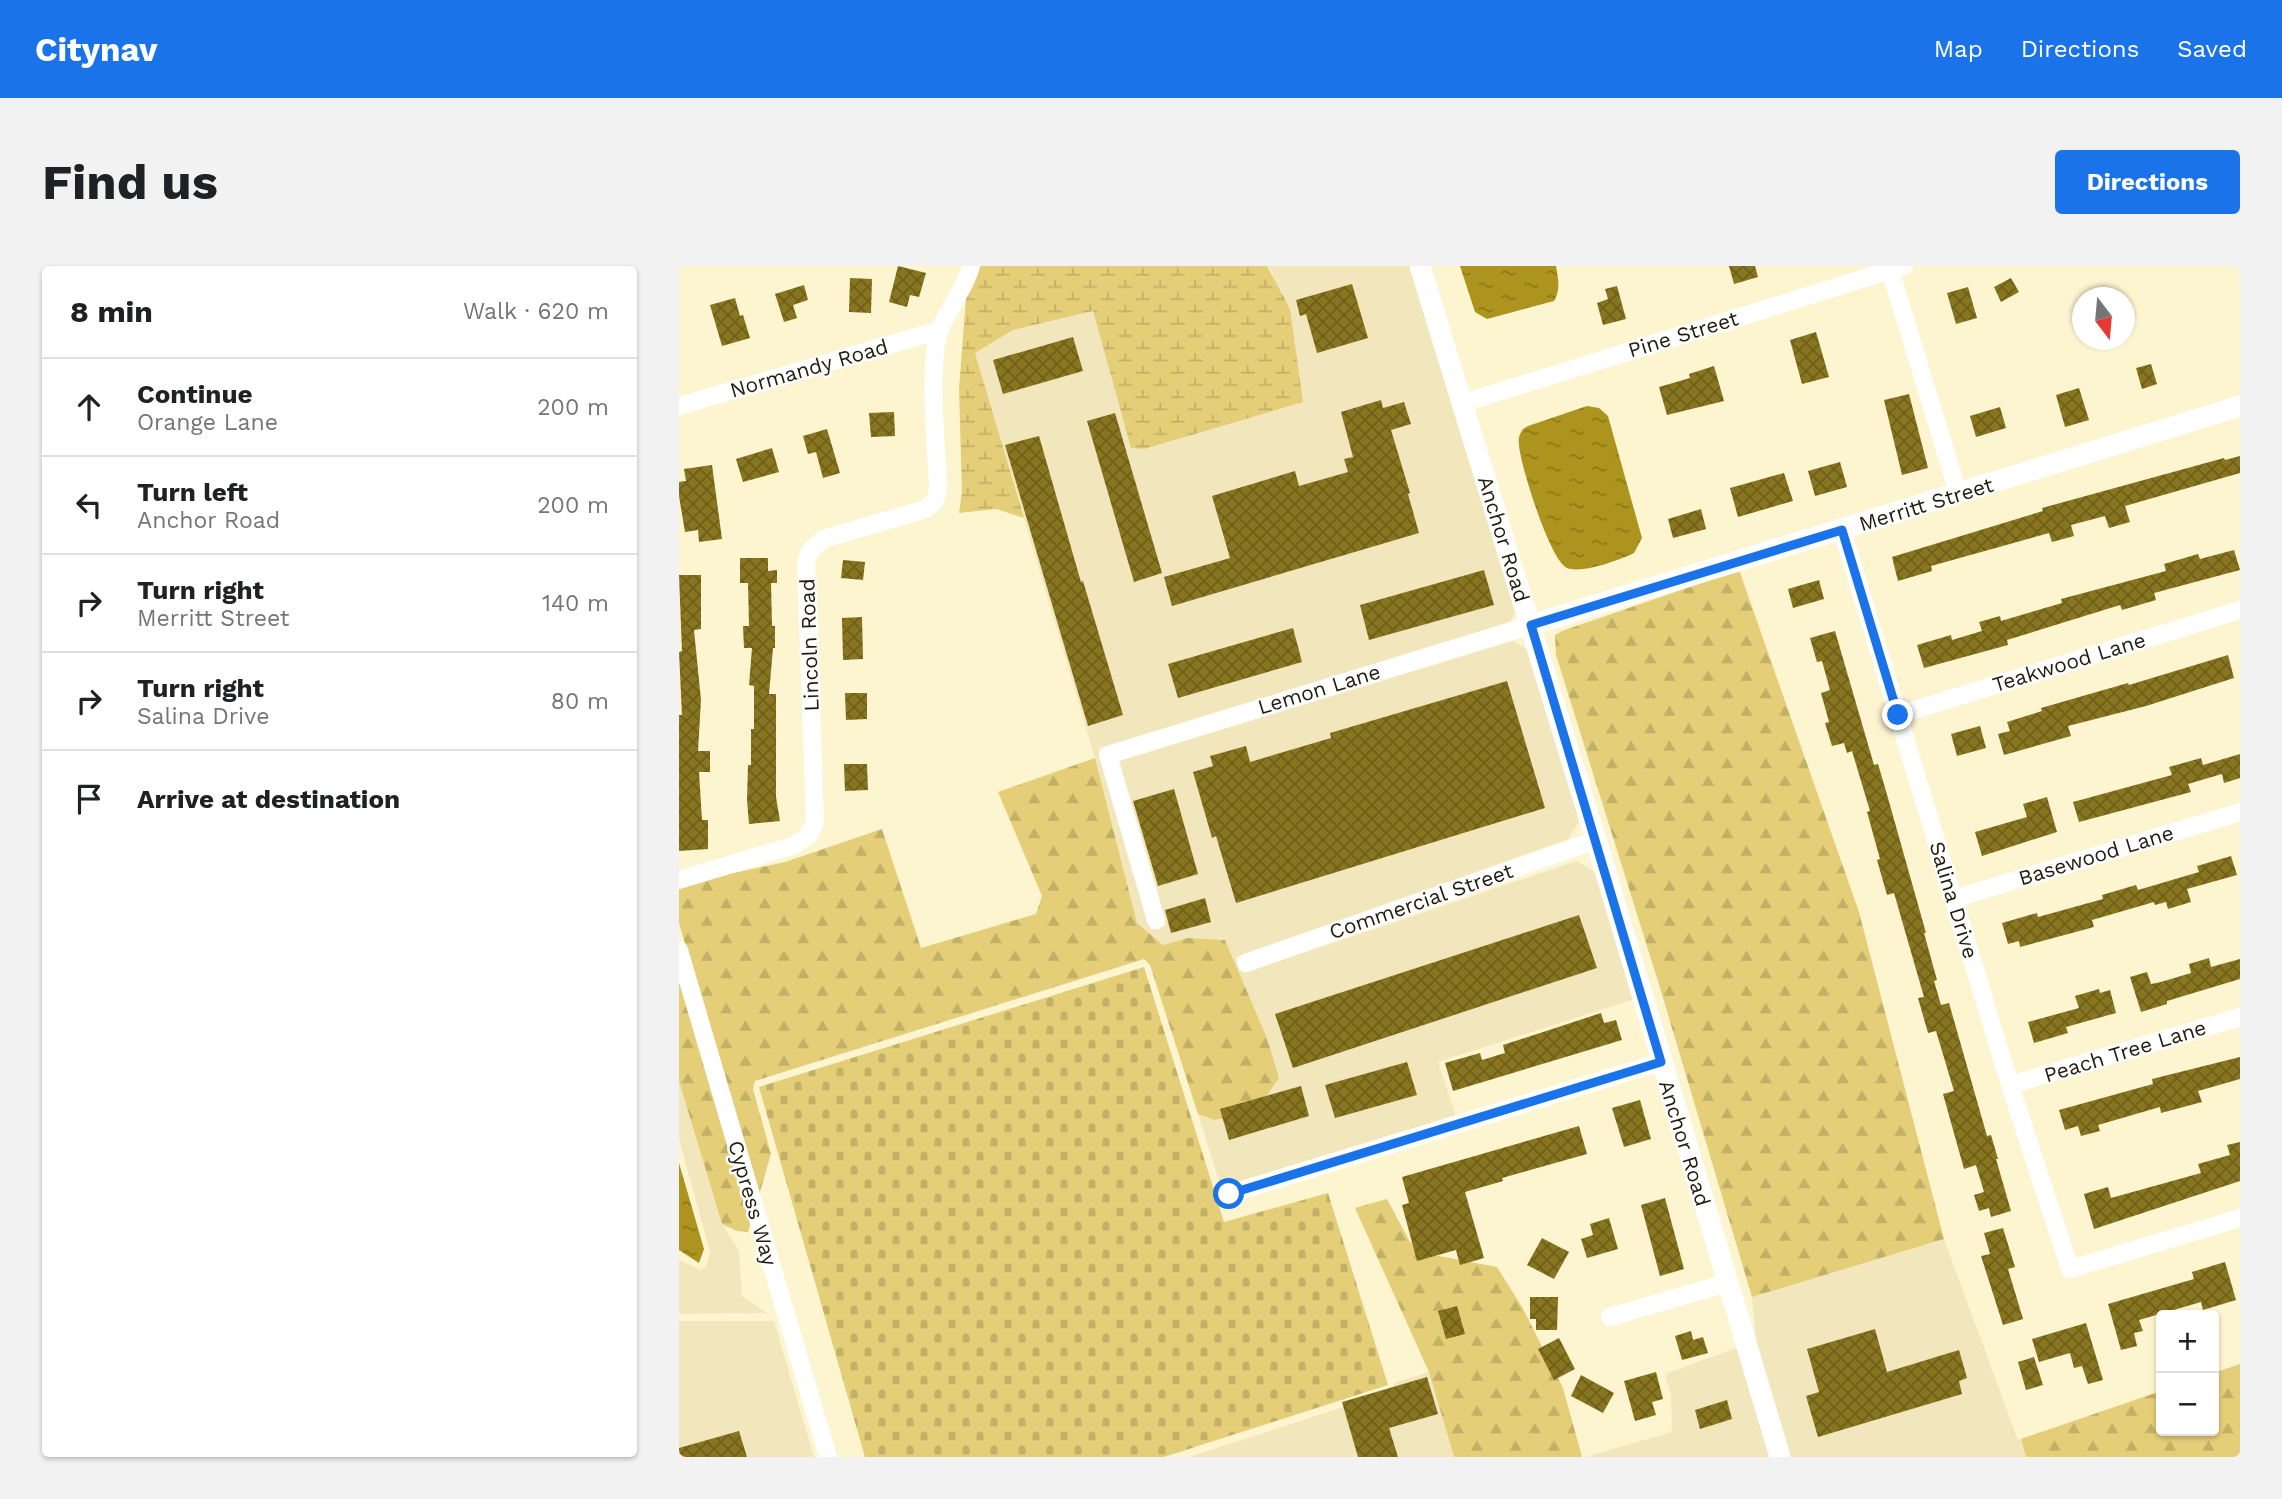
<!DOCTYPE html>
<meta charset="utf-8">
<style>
body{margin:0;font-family:"Work Sans",sans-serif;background:#f2f2f2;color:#202124}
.controls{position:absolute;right:21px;bottom:21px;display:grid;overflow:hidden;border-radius:7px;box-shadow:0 2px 5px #0004}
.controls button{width:63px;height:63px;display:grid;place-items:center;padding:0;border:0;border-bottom:2px solid #e0e0e0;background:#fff;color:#202124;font:35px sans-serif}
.compass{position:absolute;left:1393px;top:21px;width:63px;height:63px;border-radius:50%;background:#fff;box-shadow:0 2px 5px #0004;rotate:164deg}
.stop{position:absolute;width:21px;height:21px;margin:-16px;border:5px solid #1a73e8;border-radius:50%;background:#fff}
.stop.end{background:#1a73e8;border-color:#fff;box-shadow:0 2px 7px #0008}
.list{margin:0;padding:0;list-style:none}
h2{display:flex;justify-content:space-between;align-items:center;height:91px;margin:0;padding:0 28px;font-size:30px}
h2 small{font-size:23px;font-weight:400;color:#757577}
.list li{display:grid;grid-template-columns:46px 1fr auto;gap:21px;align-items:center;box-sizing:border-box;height:98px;padding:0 28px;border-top:2px solid #e0e0e0}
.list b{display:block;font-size:26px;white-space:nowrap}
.list p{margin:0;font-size:23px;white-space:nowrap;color:#757577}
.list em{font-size:23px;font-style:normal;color:#757577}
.icon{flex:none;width:38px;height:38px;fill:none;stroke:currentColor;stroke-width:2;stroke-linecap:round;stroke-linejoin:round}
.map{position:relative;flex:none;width:1561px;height:1191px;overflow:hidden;border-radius:7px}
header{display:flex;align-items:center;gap:42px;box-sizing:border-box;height:98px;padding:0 35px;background:#1a73e8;color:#fff}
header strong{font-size:33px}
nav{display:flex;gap:38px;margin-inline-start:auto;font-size:24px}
.intro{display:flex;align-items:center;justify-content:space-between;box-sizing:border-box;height:168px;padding:0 42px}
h1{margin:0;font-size:49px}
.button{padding:18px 32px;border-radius:7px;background:#1a73e8;color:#fff;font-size:24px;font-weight:700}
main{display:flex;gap:42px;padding:0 42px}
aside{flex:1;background:#fff;border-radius:7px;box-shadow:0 2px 5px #0004}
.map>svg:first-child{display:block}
.built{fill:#f2e7bc}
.forest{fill:url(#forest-firs)}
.wetland{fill:url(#wetland-marsh)}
.cemetery{fill:url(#cemetery-stones)}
.water{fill:url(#water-ripples)}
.building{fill:url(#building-cross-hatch)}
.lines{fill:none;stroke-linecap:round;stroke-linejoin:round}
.minor{stroke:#fff;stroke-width:18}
.tertiary{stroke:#fff;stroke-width:21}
.route{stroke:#1a73e8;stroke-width:9}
.labels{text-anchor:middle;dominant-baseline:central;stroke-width:5;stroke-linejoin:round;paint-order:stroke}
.street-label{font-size:21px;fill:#201d10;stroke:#fff}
</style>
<header>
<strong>Citynav</strong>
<nav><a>Map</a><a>Directions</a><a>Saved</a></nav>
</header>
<div class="intro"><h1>Find us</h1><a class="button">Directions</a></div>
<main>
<aside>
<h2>8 min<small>Walk · 620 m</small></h2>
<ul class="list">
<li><svg class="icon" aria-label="ahead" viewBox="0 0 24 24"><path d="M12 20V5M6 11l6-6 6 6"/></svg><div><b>Continue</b><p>Orange Lane</p></div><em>200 m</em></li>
<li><svg class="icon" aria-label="left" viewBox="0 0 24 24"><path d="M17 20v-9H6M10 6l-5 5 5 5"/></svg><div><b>Turn left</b><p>Anchor Road</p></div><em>200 m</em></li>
<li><svg class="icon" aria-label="right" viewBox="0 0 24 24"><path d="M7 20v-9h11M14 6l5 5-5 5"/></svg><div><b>Turn right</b><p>Merritt Street</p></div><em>140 m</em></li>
<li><svg class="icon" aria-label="right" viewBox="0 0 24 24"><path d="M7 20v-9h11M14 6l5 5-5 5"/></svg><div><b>Turn right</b><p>Salina Drive</p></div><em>80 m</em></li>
<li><svg class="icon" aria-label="arrive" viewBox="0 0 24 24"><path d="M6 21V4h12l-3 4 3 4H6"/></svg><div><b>Arrive at destination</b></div></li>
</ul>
</aside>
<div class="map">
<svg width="1561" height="1191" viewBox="0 0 1561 1191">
<defs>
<pattern id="forest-firs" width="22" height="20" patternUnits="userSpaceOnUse" patternTransform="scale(1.75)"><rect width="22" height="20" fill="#e4ce78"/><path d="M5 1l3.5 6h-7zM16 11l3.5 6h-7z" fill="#c3b067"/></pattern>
<pattern id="wetland-marsh" width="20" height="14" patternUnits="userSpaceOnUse" patternTransform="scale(1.75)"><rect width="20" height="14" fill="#e4ce78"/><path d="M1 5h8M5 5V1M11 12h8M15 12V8" fill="none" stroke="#c3b067"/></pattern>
<pattern id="cemetery-stones" width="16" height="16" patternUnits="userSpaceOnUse" patternTransform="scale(1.75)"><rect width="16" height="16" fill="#e4ce78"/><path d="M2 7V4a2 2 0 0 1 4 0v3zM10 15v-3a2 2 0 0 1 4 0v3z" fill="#c3b067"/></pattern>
<pattern id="water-ripples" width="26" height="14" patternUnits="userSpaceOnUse" patternTransform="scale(1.75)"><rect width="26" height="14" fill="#ad941e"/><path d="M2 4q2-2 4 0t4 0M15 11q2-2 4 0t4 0" fill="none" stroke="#8c7819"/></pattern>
<pattern id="building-cross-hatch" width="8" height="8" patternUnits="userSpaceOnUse" patternTransform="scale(1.75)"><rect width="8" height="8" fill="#88751f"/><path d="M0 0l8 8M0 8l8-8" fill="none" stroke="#6f5f1a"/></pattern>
</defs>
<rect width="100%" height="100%" fill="#fdf4d0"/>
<path class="built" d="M 588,0 L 733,0 L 839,335 L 836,348 L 830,357 L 420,482 L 472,664 L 487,660 L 439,495 L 834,375 L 853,386 L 902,552 L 889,573 L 557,691 L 564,707 L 898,595 L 922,610 L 956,733 L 759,796 L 777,850 L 542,921 L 519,848 L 535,854 L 600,812 L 588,772 L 546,674 L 509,672 L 484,679 L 458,657 L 416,492 L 296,87 L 334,64 L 414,45 L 452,182 L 594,8 Z
M 0,815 L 43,958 L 60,985 L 63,1030 L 88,1047 L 0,1048 L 0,994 L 22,1004 L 27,1000 L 31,986 L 0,873 Z
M 1265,973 L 1339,1174 L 1342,1173 L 1347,1191 L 1109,1191 L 1077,1074 L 1073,1031 Z
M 0,1055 L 95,1055 L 135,1191 L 0,1191 Z
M 1060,1081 L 1093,1191 L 906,1191 L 993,1166 L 992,1129 L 986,1108 Z
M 750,1106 L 775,1191 L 510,1191 L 711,1126 L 715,1122 L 715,1117 Z"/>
<path class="forest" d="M 1060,304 L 1180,646 L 1265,973 L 1073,1031 L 982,725 L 877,389 L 876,369 L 883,365 Z
M 416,492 L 458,657 L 484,679 L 509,672 L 546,674 L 588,772 L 600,812 L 576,846 L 535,854 L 519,848 L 471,699 L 465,693 L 76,815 L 74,823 L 92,888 L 80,929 L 0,657 L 0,623 L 45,609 L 106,596 L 203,563 L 242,682 L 357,648 L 363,630 L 319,526 Z
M 0,712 L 72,956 L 69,966 L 58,965 L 43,958 L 0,815 Z
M 708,933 L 731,976 L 755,989 L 818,1001 L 843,1041 L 884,1122 L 903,1191 L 775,1191 L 750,1106 L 676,942 Z
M 1561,1098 L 1561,1191 L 1347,1191 L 1342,1173 L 1482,1125 L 1482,1165 L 1535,1165 L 1535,1107 Z"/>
<path class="wetland" d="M 300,0 L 588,0 L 611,43 L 624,136 L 465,183 L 452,182 L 414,45 L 334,64 L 296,87 L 345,252 L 317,243 L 280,247 L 283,226 L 280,123 L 287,32 L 295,17 Z"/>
<path class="cemetery" d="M 465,701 L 545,956 L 649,927 L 709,1119 L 485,1191 L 186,1191 L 80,821 Z"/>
<path class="water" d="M 781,0 L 877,0 C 879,12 882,24 875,35 L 808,53 L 796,46 Z
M 908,140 L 920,142 L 929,150 L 963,272 L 955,287 C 940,294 903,308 888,302 C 871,295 841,198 840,179 C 839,172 840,169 844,163 L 849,160 Z
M 0,897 L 25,983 L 20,997 L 0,984 Z"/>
<path class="building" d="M 219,0 L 247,7 L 240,31 L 231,29 L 228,41 L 210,36 Z
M 1050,0 L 1076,0 L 1079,11 L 1055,18 Z
M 171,12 L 193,13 L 192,47 L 170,46 Z
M 1332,12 L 1340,26 L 1322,36 L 1315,21 Z
M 673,18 L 689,72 L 638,87 L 627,48 L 621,50 L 617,34 Z
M 125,19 L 129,34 L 114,39 L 118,52 L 105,56 L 96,28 Z
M 938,20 L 947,53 L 924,59 L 918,37 L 929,33 L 926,23 Z
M 1289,21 L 1298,52 L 1277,58 L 1268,27 Z
M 56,32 L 61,50 L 64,49 L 71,72 L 43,80 L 31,39 Z
M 1137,66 L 1150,111 L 1123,118 L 1111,74 Z
M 394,71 L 404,105 L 324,128 L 314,94 Z
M 1472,98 L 1478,118 L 1463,123 L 1457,102 Z
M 1035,100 L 1045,135 L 988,149 L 980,121 L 1011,112 L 1010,108 Z
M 1400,122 L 1410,154 L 1386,161 L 1377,129 Z
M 1230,128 L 1249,202 L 1223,209 L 1205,134 Z
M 702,134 L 704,142 L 725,136 L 732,158 L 712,164 L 731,227 L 729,228 L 740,267 L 493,340 L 485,311 L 551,292 L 533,230 L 616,205 L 620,220 L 669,206 L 665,193 L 674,191 L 662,146 Z
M 1321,141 L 1327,162 L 1297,171 L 1291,150 Z
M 215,146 L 216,170 L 192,171 L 190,147 Z
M 436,147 L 483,307 L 455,316 L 408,155 Z
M 148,163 L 161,207 L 144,212 L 137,186 L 129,188 L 124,170 Z
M 360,170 L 402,316 L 404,315 L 444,449 L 409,460 L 326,179 Z
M 93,182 L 100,206 L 64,216 L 57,193 Z
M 1561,190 L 1561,207 L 1446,240 L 1451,256 L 1430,262 L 1426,250 L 1392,259 L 1395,270 L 1373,276 L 1370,267 L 1252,300 L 1253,305 L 1219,315 L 1213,291 L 1364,245 L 1363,242 L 1545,192 L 1546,194 Z
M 1161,196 L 1168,221 L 1136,230 L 1129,205 Z
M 33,199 L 43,273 L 20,276 L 19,264 L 6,266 L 0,230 L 0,216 L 7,215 L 5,203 Z
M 1105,207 L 1114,235 L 1059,251 L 1051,222 Z
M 1022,243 L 1027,263 L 994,272 L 989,253 Z
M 1555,284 L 1561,304 L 1475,327 L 1477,334 L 1443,344 L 1441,339 L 1328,374 L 1329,379 L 1245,402 L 1238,379 L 1272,369 L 1273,374 L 1303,365 L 1300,356 L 1321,350 L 1322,355 L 1383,337 L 1382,333 L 1487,305 L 1485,298 L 1519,288 L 1521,293 Z
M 61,292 L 89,292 L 89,305 L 98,304 L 98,317 L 92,317 L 93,360 L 96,360 L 96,382 L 94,382 L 90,428 L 97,428 L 97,531 L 101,555 L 70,558 L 68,534 L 69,499 L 72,499 L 72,463 L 75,463 L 75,420 L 70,419 L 73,382 L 65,382 L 64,360 L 70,360 L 69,317 L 61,317 Z
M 164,294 L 186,296 L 184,314 L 162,312 Z
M 805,304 L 815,339 L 690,374 L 681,339 Z
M 0,309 L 22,309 L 22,363 L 15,364 L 22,434 L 19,485 L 31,485 L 31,506 L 20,506 L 23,554 L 29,554 L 29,583 L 0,585 L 0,449 L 3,449 L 0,386 L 3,385 Z
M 1140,314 L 1145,333 L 1114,342 L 1109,323 Z
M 183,351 L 184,393 L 164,394 L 163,352 Z
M 614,362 L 623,396 L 499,432 L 489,398 Z
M 1156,365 L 1195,499 L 1199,498 L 1207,525 L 1247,667 L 1245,667 L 1258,714 L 1255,715 L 1262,739 L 1270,737 L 1308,870 L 1312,869 L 1319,893 L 1317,893 L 1332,945 L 1312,951 L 1310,942 L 1300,945 L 1295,929 L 1305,926 L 1297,899 L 1285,903 L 1264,828 L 1275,825 L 1257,765 L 1249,767 L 1239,732 L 1245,731 L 1215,627 L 1208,629 L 1198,594 L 1201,593 L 1188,546 L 1191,545 L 1173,485 L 1168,487 L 1165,477 L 1153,480 L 1146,457 L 1150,456 L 1142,427 L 1151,424 L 1143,395 L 1138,396 L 1131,372 Z
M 1549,389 L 1555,412 L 1467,440 L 1389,460 L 1392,470 L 1325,489 L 1319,468 L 1331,465 L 1328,456 L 1363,445 L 1362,442 L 1449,417 L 1450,419 Z
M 828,415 L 866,542 L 557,637 L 537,570 L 533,572 L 514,506 L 534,500 L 531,490 L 567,480 L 571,496 L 652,472 L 651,467 Z
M 166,427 L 188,427 L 188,453 L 167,454 Z
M 1301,460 L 1307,482 L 1278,490 L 1272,468 Z
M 1561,488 L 1561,512 L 1545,517 L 1543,508 L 1509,518 L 1512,526 L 1400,556 L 1394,536 L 1493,509 L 1490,501 L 1522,492 L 1524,499 Z
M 165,498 L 188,498 L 189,524 L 166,525 Z
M 495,523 L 519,608 L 479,620 L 454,535 Z
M 1368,531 L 1378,566 L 1303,590 L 1296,566 L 1348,551 L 1344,538 Z
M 1552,590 L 1558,609 L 1508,623 L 1512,636 L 1489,643 L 1487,636 L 1476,639 L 1475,636 L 1413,654 L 1415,661 L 1341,681 L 1340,675 L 1329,678 L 1323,657 L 1358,647 L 1359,651 L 1424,633 L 1423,629 L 1457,619 L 1459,624 L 1520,606 L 1518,600 Z
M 526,632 L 532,656 L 492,667 L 486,644 Z
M 900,649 L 918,702 L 614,802 L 596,748 Z
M 1530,692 L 1532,701 L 1561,693 L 1561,713 L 1488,735 L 1488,738 L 1462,746 L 1451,711 L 1468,706 L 1472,718 L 1482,716 L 1512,707 L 1510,698 Z
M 1420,723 L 1421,727 L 1431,724 L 1437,747 L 1387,761 L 1389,767 L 1355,777 L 1349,756 L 1400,742 L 1396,730 Z
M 922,747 L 925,757 L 937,754 L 943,774 L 774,825 L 766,797 L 801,787 L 803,794 L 826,787 L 824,779 Z
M 1561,791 L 1561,813 L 1519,825 L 1523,836 L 1482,847 L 1481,841 L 1419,859 L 1421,865 L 1402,870 L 1399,860 L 1386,864 L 1380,844 L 1474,818 L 1473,813 Z
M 728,796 L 738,829 L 656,852 L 646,819 Z
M 622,820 L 630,850 L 550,874 L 541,843 Z
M 961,834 L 972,873 L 945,881 L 933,842 Z
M 900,860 L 908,888 L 823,912 L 824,915 L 786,926 L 805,992 L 781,999 L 777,984 L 738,995 L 723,939 L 730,937 L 723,911 Z
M 1561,876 L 1561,915 L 1415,963 L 1405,928 L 1429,921 L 1432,932 L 1522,907 L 1519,898 L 1551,889 L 1548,879 Z
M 986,932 L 1005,1003 L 981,1010 L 962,939 Z
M 930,952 L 939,983 L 908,992 L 902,973 L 914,969 L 911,958 Z
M 1324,962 L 1336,1001 L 1329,1003 L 1344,1053 L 1324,1059 L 1302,990 L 1311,988 L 1305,967 Z
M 863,972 L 890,986 L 875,1013 L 848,999 Z
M 1546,996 L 1557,1034 L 1524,1044 L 1522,1036 L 1460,1054 L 1464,1065 L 1455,1067 L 1458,1080 L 1442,1084 L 1429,1038 L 1515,1013 L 1513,1006 Z
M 851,1031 L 879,1031 L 878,1064 L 857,1064 L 857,1053 L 851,1053 Z
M 778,1040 L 786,1068 L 767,1073 L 759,1045 Z
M 1407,1057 L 1424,1114 L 1409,1118 L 1403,1100 L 1395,1102 L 1391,1087 L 1360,1096 L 1353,1073 Z
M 1196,1063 L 1208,1106 L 1280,1084 L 1288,1112 L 1280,1115 L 1283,1128 L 1139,1171 L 1127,1130 L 1140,1126 L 1128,1083 Z
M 1012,1065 L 1014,1074 L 1024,1071 L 1029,1087 L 1003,1094 L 996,1070 Z
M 880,1072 L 896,1103 L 875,1114 L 859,1083 Z
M 1355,1091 L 1364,1119 L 1347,1124 L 1339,1096 Z
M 977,1106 L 984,1133 L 973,1136 L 977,1149 L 956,1155 L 945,1115 Z
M 902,1109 L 935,1127 L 924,1147 L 892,1130 Z
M 748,1111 L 759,1148 L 710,1162 L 719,1191 L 679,1191 L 663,1136 Z
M 1048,1134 L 1053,1153 L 1021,1163 L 1016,1144 Z
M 60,1165 L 68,1191 L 0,1191 L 0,1182 Z"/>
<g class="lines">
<path class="minor" d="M 1210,0 L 1279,227
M 784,137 L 1225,0
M 0,140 L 261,64
M 1163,264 L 1331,819 L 1391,1003 L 1561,952
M 1219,449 L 1561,344
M 0,614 L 116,579 L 131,568 L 136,555 L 127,296 L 131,285 L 144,273 L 247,243 L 256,234 L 259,224 C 258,183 248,98 261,63 C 270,41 286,23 292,0
M 1274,633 L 1561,546
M 477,654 L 429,489 L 852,359
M 0,684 L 149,1191
M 567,697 L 917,574
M 1331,819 L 1561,751
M 550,928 L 982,796
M 931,1051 L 1048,1017"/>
<path class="tertiary" d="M 741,0 L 917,574 L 1101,1191
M 852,359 L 1561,140"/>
</g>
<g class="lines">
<path class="route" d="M 550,928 L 982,796 L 852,359 L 1163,264 L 1219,449"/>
</g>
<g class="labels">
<g class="street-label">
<text transform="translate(1004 68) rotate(-17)">Pine Street</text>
<text transform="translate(130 102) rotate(-16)">Normandy Road</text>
<text transform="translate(1247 238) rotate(-17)">Merritt Street</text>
<text transform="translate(825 273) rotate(73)">Anchor Road</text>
<text transform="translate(130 379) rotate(-92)">Lincoln Road</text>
<text transform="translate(1390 396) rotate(-17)">Teakwood Lane</text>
<text transform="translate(640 423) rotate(-17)">Lemon Lane</text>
<text transform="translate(1417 589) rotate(-17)">Basewood Lane</text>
<text transform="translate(1275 634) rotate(73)">Salina Drive</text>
<text transform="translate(742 635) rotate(-19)">Commercial Street</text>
<text transform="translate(1446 785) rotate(-17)">Peach Tree Lane</text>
<text transform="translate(1006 877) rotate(73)">Anchor Road</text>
<text transform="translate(74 937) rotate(74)">Cypress Way</text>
</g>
</g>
</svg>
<div class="controls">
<button>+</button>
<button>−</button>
</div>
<svg class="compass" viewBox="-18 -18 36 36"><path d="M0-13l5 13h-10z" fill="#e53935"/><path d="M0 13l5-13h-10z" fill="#757577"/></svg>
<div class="stop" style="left:550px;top:928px"></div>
<div class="stop end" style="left:1219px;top:449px"></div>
</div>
</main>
